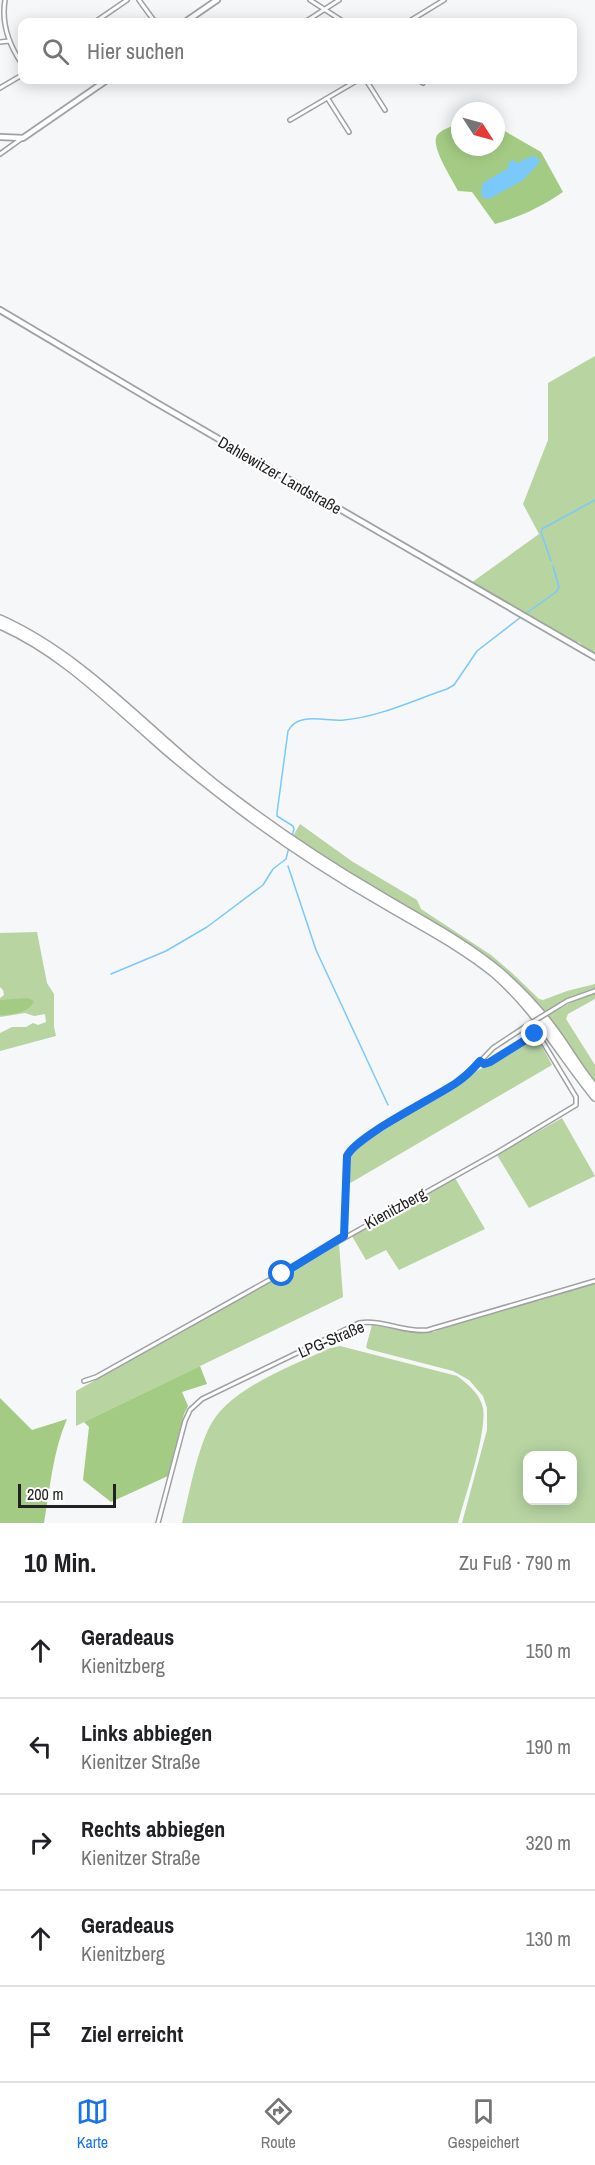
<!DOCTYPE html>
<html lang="de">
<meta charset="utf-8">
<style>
body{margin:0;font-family:"Archivo Narrow",sans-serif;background:#f6f6f6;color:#202124}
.controls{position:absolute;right:18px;bottom:18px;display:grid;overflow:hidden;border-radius:12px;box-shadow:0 3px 15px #0003}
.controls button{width:54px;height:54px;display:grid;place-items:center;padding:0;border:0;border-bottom:2px solid #e0e0e0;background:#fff;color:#202124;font:30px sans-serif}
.compass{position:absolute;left:451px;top:102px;width:54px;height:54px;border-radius:50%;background:#fff;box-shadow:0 3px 15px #0003;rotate:126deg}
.scale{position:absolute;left:18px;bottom:15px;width:98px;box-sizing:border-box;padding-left:6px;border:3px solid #222223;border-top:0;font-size:16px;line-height:21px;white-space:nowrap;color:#222223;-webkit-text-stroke:4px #fff;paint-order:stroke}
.stop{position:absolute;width:18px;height:18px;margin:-14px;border:4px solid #1a73e8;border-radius:50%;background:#fff}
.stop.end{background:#1a73e8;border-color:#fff;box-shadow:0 2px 6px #0008}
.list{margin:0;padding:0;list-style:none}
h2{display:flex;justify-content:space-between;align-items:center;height:78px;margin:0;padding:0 24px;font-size:26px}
h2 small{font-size:20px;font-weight:400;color:#757577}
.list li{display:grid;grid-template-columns:39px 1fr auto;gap:18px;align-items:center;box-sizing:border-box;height:96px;padding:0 24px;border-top:2px solid #e0e0e0}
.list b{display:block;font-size:22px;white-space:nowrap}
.list p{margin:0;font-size:20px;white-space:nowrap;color:#757577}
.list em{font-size:20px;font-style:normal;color:#757577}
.icon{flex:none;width:33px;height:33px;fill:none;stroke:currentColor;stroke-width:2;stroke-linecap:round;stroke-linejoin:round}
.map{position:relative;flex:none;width:595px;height:1523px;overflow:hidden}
.search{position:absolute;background:#fff;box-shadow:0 3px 15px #0003;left:18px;right:18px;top:18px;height:66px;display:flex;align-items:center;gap:15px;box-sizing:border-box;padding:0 21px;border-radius:12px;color:#757577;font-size:22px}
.sheet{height:558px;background:#fff}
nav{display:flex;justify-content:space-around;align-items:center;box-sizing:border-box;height:84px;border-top:2px solid #e0e0e0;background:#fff;font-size:16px;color:#757577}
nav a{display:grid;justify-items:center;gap:3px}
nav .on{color:#1a73e8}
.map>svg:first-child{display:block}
.green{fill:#b7d4a1;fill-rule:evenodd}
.forest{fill:#a4cb83}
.water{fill:#7bc9fc}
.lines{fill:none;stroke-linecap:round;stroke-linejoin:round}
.stream{stroke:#7bc9fc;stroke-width:1.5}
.street-casing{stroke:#9fa1a3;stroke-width:6}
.secondary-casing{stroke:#9fa1a3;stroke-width:8}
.highway-casing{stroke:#9fa1a3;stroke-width:10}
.street{stroke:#fff;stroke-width:3}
.secondary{stroke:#fff;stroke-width:4.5}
.highway{stroke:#fff;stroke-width:7}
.street-bridge-casing{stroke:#9fa1a3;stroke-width:6;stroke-linecap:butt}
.street-bridge{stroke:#fff;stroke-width:3}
.route{stroke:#1a73e8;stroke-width:8}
.labels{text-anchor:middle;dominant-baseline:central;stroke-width:4.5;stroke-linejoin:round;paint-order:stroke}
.street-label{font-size:16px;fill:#222223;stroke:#fff}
</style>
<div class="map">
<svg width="595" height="1523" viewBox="0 0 595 1523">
<rect width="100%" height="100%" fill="#f5f7f9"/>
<path class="green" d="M 595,356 L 595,655 L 581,647 L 582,645 L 579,642 L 576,644 L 471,583 L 539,534 L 523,504 L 548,440 L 548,383 Z
M 300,824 L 353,862 L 417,900 L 421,909 L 491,955 L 511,972 L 539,999 L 543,1000 L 567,991 L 595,984 L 595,989 L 568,999 L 544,1012 L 518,984 L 472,946 L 319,854 L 293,836 Z
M 37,932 L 47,983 L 54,994 L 54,1027 L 56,1036 L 0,1051 L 0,1033 L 12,1027 L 26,1027 L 33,1023 L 38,1025 L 46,1022 L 45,1014 L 34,1016 L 25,1013 L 0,1017 L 0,998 L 4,995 L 3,990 L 0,987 L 0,933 Z
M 595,993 L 595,999 L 568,1014 L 566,1019 L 595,1065 L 595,1083 L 547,1016 L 572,1002 Z
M 535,1034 L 552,1065 L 347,1185 L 348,1157 L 353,1150 Z
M 562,1118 L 595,1176 L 529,1208 L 497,1155 Z
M 455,1178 L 485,1229 L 399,1270 L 386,1250 L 366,1260 L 352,1236 Z
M 339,1243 L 343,1297 L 76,1426 L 76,1391 Z
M 595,1283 L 595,1523 L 462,1523 L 487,1430 L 487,1408 L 483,1396 L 469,1380 L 453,1371 L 368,1349 L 366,1347 L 372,1325 L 377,1323 L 415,1332 L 434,1332 L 449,1325 L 530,1301 L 538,1301 ZM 528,1456 L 572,1456 L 572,1500 L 528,1500 Z
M 340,1346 L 457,1376 C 468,1384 480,1394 483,1408 C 487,1433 465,1496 458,1523 L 182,1523 C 189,1494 196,1456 208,1430 C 226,1389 289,1368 327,1349 Z"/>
<path class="forest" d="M 460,123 L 460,147 L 496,147 L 496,126 L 541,152 L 563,192 C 541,207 520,217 495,224 L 472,192 L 458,191 C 453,180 428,144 438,134 C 443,129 453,126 460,123 Z
M 28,998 L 34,1001 C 29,1013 12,1015 0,1015 L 0,1000 Z
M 200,1366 L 207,1384 L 182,1392 L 188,1406 L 184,1414 L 168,1476 L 111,1502 L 83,1480 L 89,1427 L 84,1422 Z
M 0,1398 L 32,1430 L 67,1419 C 53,1451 50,1488 44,1523 L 0,1523 Z"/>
<path class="water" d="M 532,156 L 537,157 L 540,162 L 523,180 L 489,199 L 482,197 L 481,190 L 483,183 L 508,168 L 509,162 L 513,160 L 517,163 Z"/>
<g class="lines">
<path class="stream" d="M 551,561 L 541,532 L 542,529 L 595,500
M 528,612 L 556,592 L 559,587 L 553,566
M 292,836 L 294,829 L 293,826 L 277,816 L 277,813 L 288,731 C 298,711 326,722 344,720 C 379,717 414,700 447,689 L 454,685 L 477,651 L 521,617
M 288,866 L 316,950 L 388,1105
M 111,974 L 166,951 L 207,927 L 263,885 L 273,869 L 286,859 L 289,847"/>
<defs>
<path id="street" d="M 5,0 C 1,24 9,45 22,64
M 139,0 L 155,22
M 310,0 L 344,22
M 46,22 L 47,22
M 95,22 L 127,0
M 305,22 L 339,0
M 408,22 L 444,0
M 0,42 L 9,41
M 366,80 L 385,110
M 418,80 L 423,83
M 0,88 L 22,75
M 328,99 L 349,132
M 290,120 L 358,80
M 0,154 L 21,139
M 549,1012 L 567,1001 L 595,991
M 344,1236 L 346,1172 L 347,1156 L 351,1150 L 381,1128 L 456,1084 L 469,1073 L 493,1048 L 531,1023
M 84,1381 L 96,1377 L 498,1152 L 576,1105 L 576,1097 L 538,1034 L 535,1034 L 488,1064 L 480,1061
M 158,1523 L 185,1421 L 190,1410 L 202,1399 L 359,1323 C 383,1319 404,1333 428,1330 L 595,1281"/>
<path id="secondary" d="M 185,22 L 217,0
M 0,137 L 23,138 L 107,80
M 0,310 L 155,402 L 595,657"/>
<path id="highway" d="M 0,619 C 85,657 147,731 219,787 C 270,826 323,862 378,894 C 419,919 463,941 500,972 C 523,992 544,1015 561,1040 C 572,1056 582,1073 595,1088
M 0,625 C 59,651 104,696 152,738 C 176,760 203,781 229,801 C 278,839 330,873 384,904 C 421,926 461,946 495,974 C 537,1011 560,1054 595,1097"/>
</defs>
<use href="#street" class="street-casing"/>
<use href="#secondary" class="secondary-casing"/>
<use href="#highway" class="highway-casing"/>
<use href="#street" class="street"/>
<use href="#secondary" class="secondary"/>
<use href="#highway" class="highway"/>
<defs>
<path id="street-bridge" d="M 531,1023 L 549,1012"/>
</defs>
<use href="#street-bridge" class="street-bridge-casing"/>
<use href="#street-bridge" class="street-bridge"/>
</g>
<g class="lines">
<path class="route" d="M 282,1274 L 344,1236 L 347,1156 C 356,1136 434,1098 456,1083 C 465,1077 473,1069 480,1061 L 484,1064 L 490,1062 L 535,1034"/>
</g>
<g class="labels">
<g class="street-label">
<text transform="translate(280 475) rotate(30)">Dahlewitzer Landstraße</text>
<text transform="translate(395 1208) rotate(-29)">Kienitzberg</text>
<text transform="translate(331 1339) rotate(-23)">LPG-Straße</text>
</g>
</g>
</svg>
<div class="controls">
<button><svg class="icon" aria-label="locate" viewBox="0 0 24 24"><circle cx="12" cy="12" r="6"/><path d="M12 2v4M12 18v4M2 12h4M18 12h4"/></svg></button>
</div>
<svg class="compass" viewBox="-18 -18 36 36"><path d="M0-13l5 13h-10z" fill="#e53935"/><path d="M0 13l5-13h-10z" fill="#757577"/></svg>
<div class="scale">200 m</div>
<div class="stop" style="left:282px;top:1274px"></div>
<div class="stop end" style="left:535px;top:1034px"></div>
<div class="search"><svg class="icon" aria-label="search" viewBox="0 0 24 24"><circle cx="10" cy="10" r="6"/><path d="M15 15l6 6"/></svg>Hier suchen</div>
</div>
<section class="sheet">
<h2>10 Min.<small>Zu Fuß · 790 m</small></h2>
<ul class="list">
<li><svg class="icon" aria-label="ahead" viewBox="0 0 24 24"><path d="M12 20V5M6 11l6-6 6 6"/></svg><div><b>Geradeaus</b><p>Kienitzberg</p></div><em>150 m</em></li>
<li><svg class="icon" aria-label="left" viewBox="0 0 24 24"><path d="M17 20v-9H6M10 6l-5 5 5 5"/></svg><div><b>Links abbiegen</b><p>Kienitzer Straße</p></div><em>190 m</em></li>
<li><svg class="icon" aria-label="right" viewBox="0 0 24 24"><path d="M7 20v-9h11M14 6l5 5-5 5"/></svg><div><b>Rechts abbiegen</b><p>Kienitzer Straße</p></div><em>320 m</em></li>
<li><svg class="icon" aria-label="ahead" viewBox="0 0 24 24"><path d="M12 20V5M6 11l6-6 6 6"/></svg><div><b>Geradeaus</b><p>Kienitzberg</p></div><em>130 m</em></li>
<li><svg class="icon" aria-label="arrive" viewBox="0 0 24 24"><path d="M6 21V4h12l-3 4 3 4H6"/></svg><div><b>Ziel erreicht</b></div></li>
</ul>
</section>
<nav>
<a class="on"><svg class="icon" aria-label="map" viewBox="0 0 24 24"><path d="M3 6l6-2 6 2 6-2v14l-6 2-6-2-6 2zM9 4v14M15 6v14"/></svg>Karte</a>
<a><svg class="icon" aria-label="directions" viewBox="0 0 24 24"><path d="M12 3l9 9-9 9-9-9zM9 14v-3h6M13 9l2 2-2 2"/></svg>Route</a>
<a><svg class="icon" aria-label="saved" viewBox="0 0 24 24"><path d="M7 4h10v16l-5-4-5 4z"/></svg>Gespeichert</a>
</nav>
